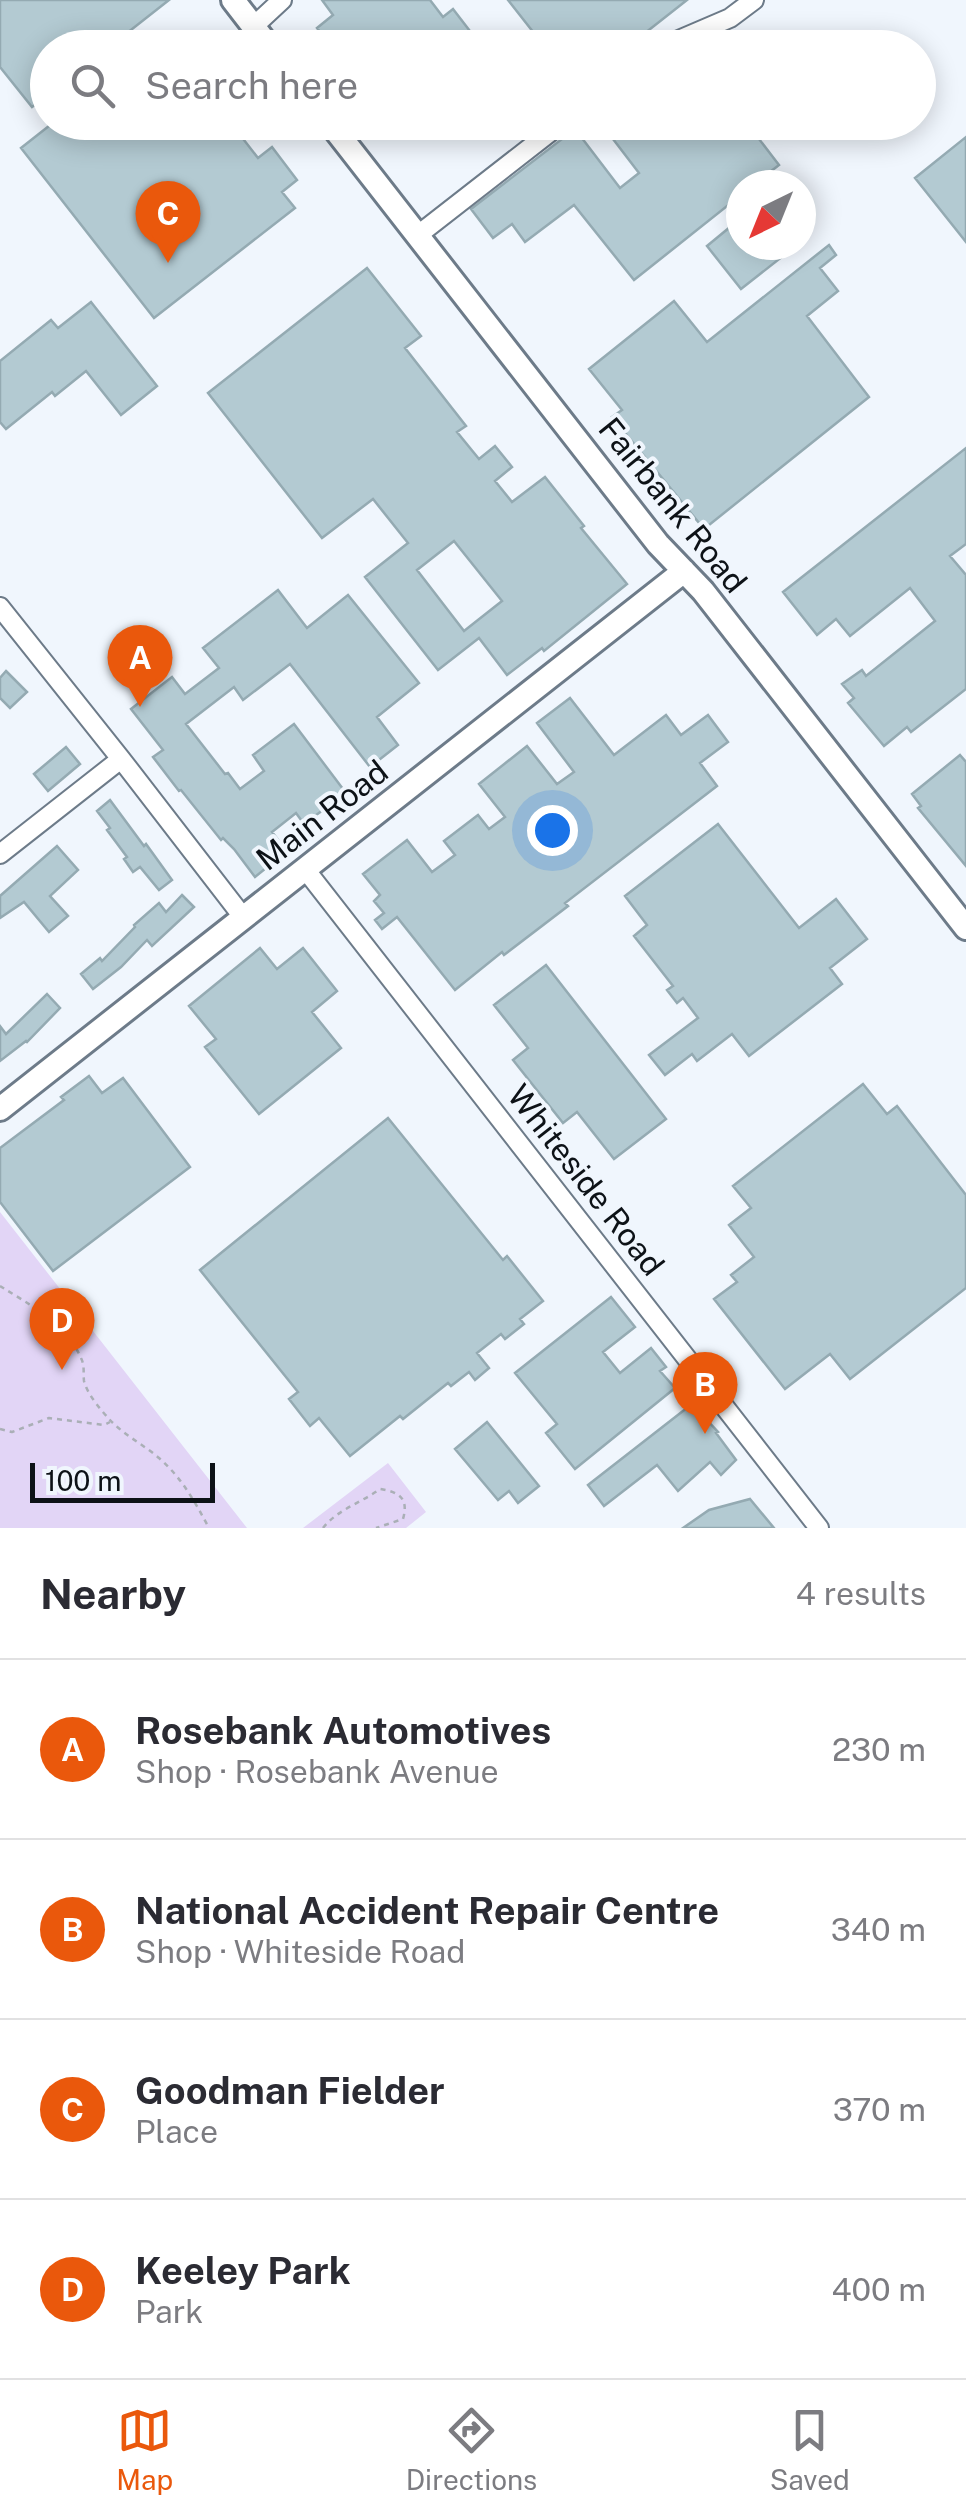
<!DOCTYPE html>
<meta charset="utf-8">
<style>
body{margin:0;font-family:"Public Sans",sans-serif;background:#f7f7f7;color:#2b2b33}
.compass{position:absolute;left:726px;top:170px;width:90px;height:90px;border-radius:50%;background:#fff;box-shadow:0 5px 25px #0003;rotate:223deg}
.scale{position:absolute;left:30px;bottom:25px;width:185px;box-sizing:border-box;padding-left:10px;border:5px solid #0d1217;border-top:0;font-size:28px;line-height:35px;white-space:nowrap;color:#0d1217;-webkit-text-stroke:8px #f0f6fd;paint-order:stroke}
.you{position:absolute;left:552px;top:830px;width:35px;height:35px;margin:-25px;border:8px solid #fff;border-radius:50%;background:#1a73e8;box-shadow:0 0 0 15px #1a73e833}
.badge{display:grid;place-items:center;width:65px;height:65px;border-radius:50%;background:#ea580c;color:#fff;font-size:32px;font-weight:700}
.pin{position:absolute;translate:-50% -82px;filter:drop-shadow(0 2px 5px #0008)}
.pin::after{content:'';position:absolute;top:52px;width:35px;height:30px;background:inherit;clip-path:polygon(0 0,100% 0,50% 100%)}
.list{margin:0;padding:0;list-style:none}
h2{display:flex;justify-content:space-between;align-items:center;height:130px;margin:0;padding:0 40px;font-size:42px}
h2 small{font-size:32px;font-weight:400;color:#7c7c81}
.list li{display:grid;grid-template-columns:65px 1fr auto;gap:30px;align-items:center;box-sizing:border-box;height:180px;padding:0 40px;border-top:2px solid #e1e1e2}
.list b{display:block;font-size:38px;white-space:nowrap}
.list p{margin:0;font-size:32px;white-space:nowrap;color:#7c7c81}
.list em{font-size:32px;font-style:normal;color:#7c7c81}
.icon{flex:none;width:55px;height:55px;fill:none;stroke:currentColor;stroke-width:2;stroke-linecap:round;stroke-linejoin:round}
.map{position:relative;flex:none;width:966px;height:1528px;overflow:hidden}
.search{position:absolute;background:#fff;box-shadow:0 5px 25px #0003;left:30px;right:30px;top:30px;height:110px;display:flex;align-items:center;gap:25px;box-sizing:border-box;padding:0 35px;border-radius:55px;color:#7c7c81;font-size:38px}
.sheet{height:850px;background:#fff}
nav{display:flex;justify-content:space-around;align-items:center;box-sizing:border-box;height:140px;border-top:2px solid #e1e1e2;background:#fff;font-size:28px;color:#7c7c81}
nav a{display:grid;justify-items:center;gap:5px}
nav .on{color:#ea580c}
.map>svg:first-child{display:block}
.green{fill:#e2d5f6}
.building{fill:#b3cad2;stroke:#94aab2;stroke-width:2.5;fill-rule:evenodd}
.lines{fill:none;stroke-linecap:round;stroke-linejoin:round}
.minor-casing{stroke:#6d7b89;stroke-width:22}
.major-casing{stroke:#6d7b89;stroke-width:28}
.path{stroke:#aaafb6;stroke-width:2.5;stroke-dasharray:5 5;stroke-linecap:butt}
.minor{stroke:#fff;stroke-width:18}
.major{stroke:#fff;stroke-width:22}
.labels{text-anchor:middle;dominant-baseline:central;stroke-width:8;stroke-linejoin:round;paint-order:stroke}
.street-label{font-size:32px;fill:#0d1217;stroke:#f0f6fd}
</style>
<div class="map">
<svg width="966" height="1528" viewBox="0 0 966 1528">
<rect width="100%" height="100%" fill="#f0f6fd"/>
<path class="green" d="M 0,1212 L 247,1528 L 0,1528 Z
M 388,1463 L 426,1512 L 406,1528 L 303,1528 Z"/>
<path class="building" d="M 0,0 L 169,0 L 108,48 L 48,48 L 48,95 L 32,107 L 0,67 Z
M 322,0 L 430,0 L 443,17 L 453,9 L 483,48 L 332,48 L 317,28 L 333,15 Z
M 508,0 L 687,0 L 626,48 L 533,48 L 541,42 Z
M 54,122 L 230,122 L 258,158 L 272,147 L 297,180 L 282,192 L 295,208 L 154,318 L 21,148 Z
M 600,122 L 746,122 L 779,165 L 753,185 L 741,185 L 741,195 L 634,280 L 574,205 L 525,242 L 512,224 L 493,238 L 471,209 L 575,129 L 620,188 L 639,173 Z
M 966,137 L 966,242 L 915,178 Z
M 741,218 L 741,245 L 797,245 L 741,289 L 707,246 Z
M 829,245 L 836,255 L 820,268 L 838,291 L 807,316 L 869,397 L 704,529 L 612,417 L 622,410 L 589,369 L 674,301 L 707,342 Z
M 367,268 L 421,336 L 405,348 L 466,426 L 457,432 L 479,459 L 495,446 L 512,467 L 495,481 L 512,502 L 545,477 L 584,526 L 581,528 L 627,584 L 544,651 L 542,648 L 507,675 L 479,638 L 438,670 L 365,577 L 408,543 L 373,499 L 322,538 L 208,393 ZM 454,541 L 502,601 L 464,631 L 417,570 Z
M 91,302 L 157,386 L 121,415 L 86,371 L 55,396 L 52,392 L 6,429 L 0,422 L 0,361 L 51,320 L 58,328 Z
M 966,448 L 966,544 L 950,556 L 966,575 L 966,689 L 911,732 L 907,727 L 884,746 L 848,703 L 854,698 L 842,684 L 862,670 L 866,676 L 935,621 L 910,588 L 850,636 L 836,619 L 817,635 L 783,592 Z
M 278,590 L 307,628 L 348,595 L 419,683 L 377,717 L 398,745 L 370,767 L 290,664 L 243,700 L 234,687 L 186,724 L 225,774 L 228,773 L 240,789 L 264,771 L 253,755 L 294,724 L 346,793 L 304,824 L 296,813 L 272,832 L 287,851 L 255,877 L 234,849 L 223,838 L 221,840 L 181,790 L 179,791 L 153,757 L 163,750 L 131,709 L 172,677 L 185,694 L 219,668 L 203,648 Z
M 6,671 L 27,692 L 10,708 L 0,698 L 0,678 Z
M 570,698 L 614,755 L 666,715 L 681,735 L 708,715 L 728,742 L 700,763 L 717,786 L 565,903 L 568,906 L 504,955 L 502,952 L 455,990 L 397,917 L 382,929 L 375,920 L 384,913 L 374,901 L 380,895 L 363,874 L 407,840 L 432,872 L 455,855 L 444,841 L 478,815 L 489,829 L 505,817 L 479,784 L 527,746 L 557,784 L 574,772 L 537,723 Z
M 66,747 L 80,764 L 48,791 L 34,774 Z
M 960,755 L 966,762 L 966,866 L 918,808 L 921,806 L 912,794 Z
M 110,800 L 144,846 L 146,844 L 172,880 L 159,890 L 140,867 L 133,872 L 124,859 L 127,857 L 107,830 L 110,828 L 97,811 Z
M 718,824 L 799,928 L 836,899 L 867,939 L 830,968 L 842,984 L 749,1056 L 732,1034 L 697,1061 L 692,1054 L 665,1075 L 649,1055 L 698,1018 L 683,998 L 677,1003 L 667,990 L 673,986 L 634,936 L 647,925 L 625,896 Z
M 57,846 L 78,870 L 50,896 L 68,916 L 49,932 L 24,902 L 0,918 L 0,896 Z
M 182,895 L 194,907 L 152,946 L 147,940 L 121,967 L 93,989 L 81,974 L 100,958 L 102,961 L 135,927 L 134,925 L 159,903 L 166,912 Z
M 260,948 L 277,969 L 303,948 L 337,991 L 312,1012 L 341,1048 L 259,1114 L 205,1047 L 216,1039 L 189,1006 Z
M 546,965 L 666,1119 L 614,1159 L 577,1112 L 563,1123 L 513,1060 L 528,1048 L 494,1005 Z
M 47,994 L 60,1008 L 27,1042 L 26,1041 L 0,1061 L 0,1026 L 6,1034 Z
M 89,1076 L 102,1093 L 123,1078 L 190,1167 L 53,1271 L 0,1202 L 0,1148 L 64,1100 L 61,1097 Z
M 863,1084 L 887,1114 L 897,1106 L 966,1195 L 966,1288 L 850,1379 L 830,1354 L 785,1389 L 714,1299 L 737,1282 L 731,1275 L 754,1257 L 729,1225 L 751,1208 L 733,1186 Z
M 388,1118 L 503,1260 L 507,1256 L 543,1301 L 520,1319 L 524,1324 L 505,1339 L 501,1334 L 477,1353 L 489,1368 L 475,1380 L 469,1372 L 451,1386 L 448,1383 L 403,1419 L 400,1416 L 350,1456 L 319,1418 L 310,1426 L 289,1399 L 298,1392 L 200,1270 Z
M 611,1297 L 635,1327 L 603,1352 L 620,1373 L 651,1348 L 666,1367 L 660,1371 L 675,1388 L 575,1469 L 546,1433 L 557,1424 L 515,1373 Z
M 692,1404 L 718,1432 L 716,1433 L 736,1460 L 721,1475 L 710,1462 L 678,1491 L 657,1465 L 604,1506 L 588,1485 Z
M 487,1422 L 539,1486 L 518,1503 L 509,1491 L 498,1500 L 455,1449 Z
M 750,1499 L 774,1528 L 683,1528 L 709,1510 Z"/>
<g class="lines">
<defs>
<path id="minor" d="M 253,27 L 282,0
M 660,48 L 730,18 L 754,0
M 418,235 L 563,122
M 0,607 L 121,759 L 243,917
M 0,854 L 121,759
M 305,869 L 819,1528"/>
<path id="major" d="M 233,0 L 270,48
M 329,122 L 658,544 L 703,591 L 966,928
M 0,1109 L 684,571"/>
</defs>
<use href="#minor" class="minor-casing"/>
<use href="#major" class="major-casing"/>
<path class="path" d="M 0,1286 C 29,1304 67,1325 81,1358 C 85,1366 83,1372 84,1381 C 87,1394 101,1410 110,1420 C 124,1435 144,1445 159,1458 C 182,1478 195,1502 209,1528
M 0,1429 L 12,1432 L 49,1418 L 104,1425 L 110,1422
M 323,1528 C 338,1509 361,1503 380,1489 C 399,1492 409,1498 403,1519 L 376,1528"/>
<use href="#minor" class="minor"/>
<use href="#major" class="major"/>
</g>
<g class="labels">
<g class="street-label">
<text transform="translate(673 505) rotate(51)">Fairbank Road</text>
<text transform="translate(322 815) rotate(-38)">Main Road</text>
<text transform="translate(586 1180) rotate(52)">Whiteside Road</text>
</g>
</g>
</svg>
<svg class="compass" viewBox="-18 -18 36 36"><path d="M0-13l5 13h-10z" fill="#e53935"/><path d="M0 13l5-13h-10z" fill="#7c7c81"/></svg>
<div class="scale">100 m</div>
<div class="you"></div>
<div class="pin badge" style="left:140px;top:707px">A</div>
<div class="pin badge" style="left:705px;top:1434px">B</div>
<div class="pin badge" style="left:168px;top:263px">C</div>
<div class="pin badge" style="left:62px;top:1370px">D</div>
<div class="search"><svg class="icon" aria-label="search" viewBox="0 0 24 24"><circle cx="10" cy="10" r="6"/><path d="M15 15l6 6"/></svg>Search here</div>
</div>
<section class="sheet">
<h2>Nearby<small>4 results</small></h2>
<ul class="list">
<li><span class="badge">A</span><div><b>Rosebank Automotives</b><p>Shop · Rosebank Avenue</p></div><em>230 m</em></li>
<li><span class="badge">B</span><div><b>National Accident Repair Centre</b><p>Shop · Whiteside Road</p></div><em>340 m</em></li>
<li><span class="badge">C</span><div><b>Goodman Fielder</b><p>Place</p></div><em>370 m</em></li>
<li><span class="badge">D</span><div><b>Keeley Park</b><p>Park</p></div><em>400 m</em></li>
</ul>
</section>
<nav>
<a class="on"><svg class="icon" aria-label="map" viewBox="0 0 24 24"><path d="M3 6l6-2 6 2 6-2v14l-6 2-6-2-6 2zM9 4v14M15 6v14"/></svg>Map</a>
<a><svg class="icon" aria-label="directions" viewBox="0 0 24 24"><path d="M12 3l9 9-9 9-9-9zM9 14v-3h6M13 9l2 2-2 2"/></svg>Directions</a>
<a><svg class="icon" aria-label="saved" viewBox="0 0 24 24"><path d="M7 4h10v16l-5-4-5 4z"/></svg>Saved</a>
</nav>
